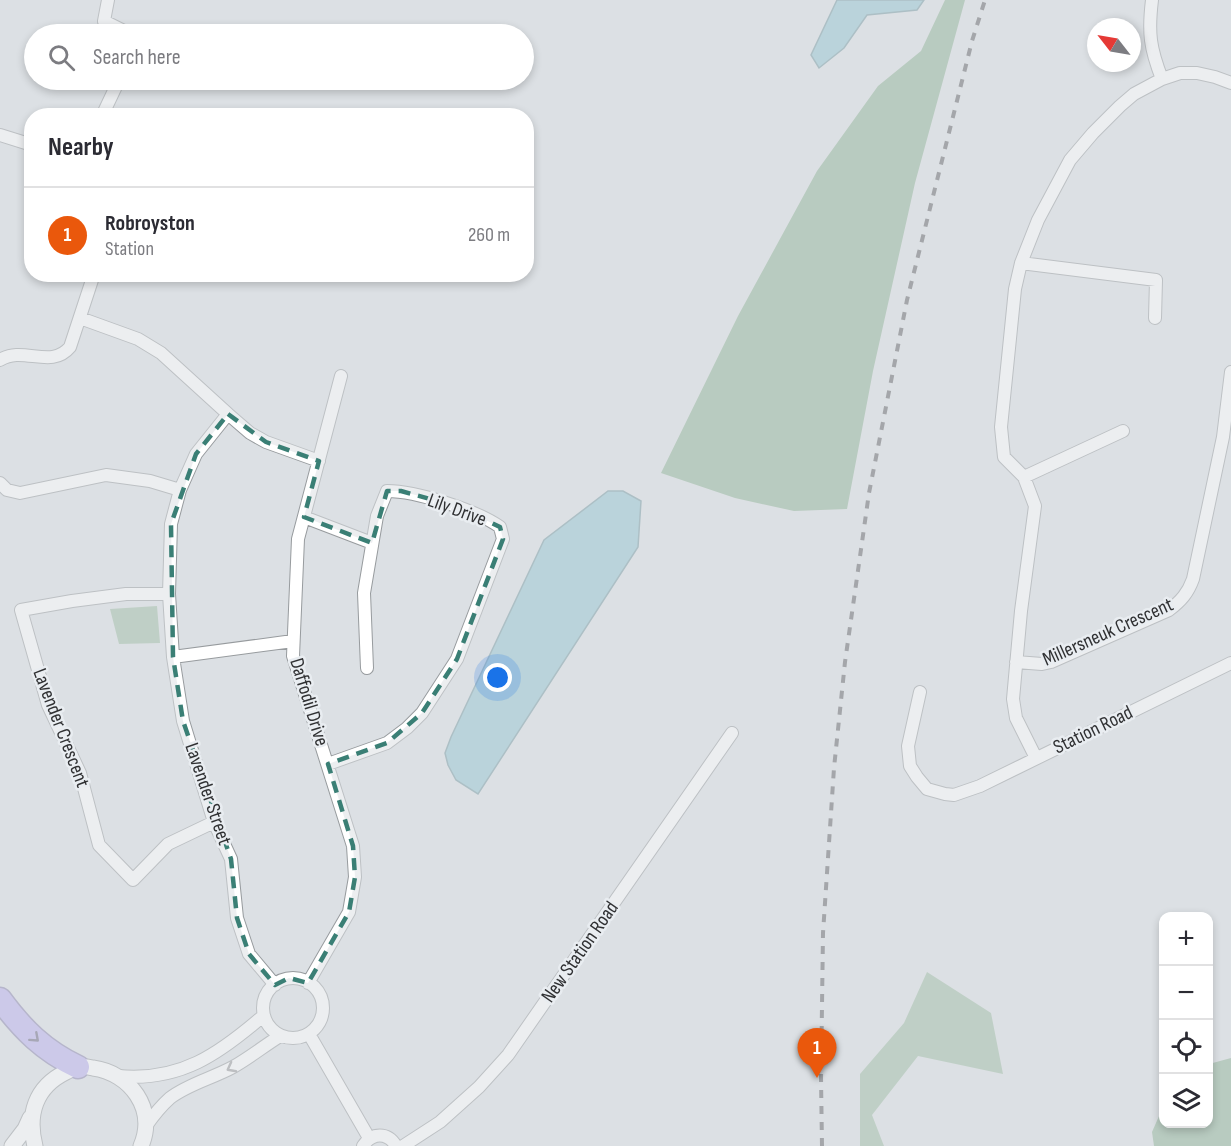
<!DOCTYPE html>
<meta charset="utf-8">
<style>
body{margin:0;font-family:"Sofia Sans Condensed",sans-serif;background:#f2f2f3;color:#2b2b33}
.controls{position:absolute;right:18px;bottom:18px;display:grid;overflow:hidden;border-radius:12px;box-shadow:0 3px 9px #0003}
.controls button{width:54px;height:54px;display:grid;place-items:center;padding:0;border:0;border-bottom:2px solid #e1e1e2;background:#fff;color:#2b2b33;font:30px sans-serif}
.compass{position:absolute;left:1087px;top:18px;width:54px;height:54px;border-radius:50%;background:#fff;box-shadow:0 3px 9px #0003;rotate:301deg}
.you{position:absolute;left:498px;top:678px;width:21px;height:21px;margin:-15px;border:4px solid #fff;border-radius:50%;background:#1a73e8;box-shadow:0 0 0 9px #1a73e833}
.badge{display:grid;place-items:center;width:39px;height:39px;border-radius:50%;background:#ea580c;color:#fff;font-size:20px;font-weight:700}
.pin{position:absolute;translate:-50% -50px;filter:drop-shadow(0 2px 3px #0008)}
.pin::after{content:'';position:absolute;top:32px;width:21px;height:18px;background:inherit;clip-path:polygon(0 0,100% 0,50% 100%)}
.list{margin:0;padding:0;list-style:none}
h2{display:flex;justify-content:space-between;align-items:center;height:78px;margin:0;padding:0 24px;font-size:26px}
h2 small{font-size:20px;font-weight:400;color:#7c7c81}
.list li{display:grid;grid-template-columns:39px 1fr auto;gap:18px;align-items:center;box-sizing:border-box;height:96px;padding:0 24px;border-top:2px solid #e1e1e2}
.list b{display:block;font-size:22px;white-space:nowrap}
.list p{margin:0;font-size:20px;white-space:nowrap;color:#7c7c81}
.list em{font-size:20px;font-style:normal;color:#7c7c81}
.icon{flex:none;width:33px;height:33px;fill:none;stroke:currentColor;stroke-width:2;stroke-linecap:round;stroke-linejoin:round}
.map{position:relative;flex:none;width:1231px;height:1146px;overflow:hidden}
.search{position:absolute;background:#fff;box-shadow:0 3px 9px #0003;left:24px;top:24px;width:510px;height:66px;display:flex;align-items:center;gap:15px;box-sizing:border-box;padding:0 21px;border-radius:33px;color:#7c7c81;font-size:22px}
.panel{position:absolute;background:#fff;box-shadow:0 3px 9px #0003;left:24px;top:108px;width:510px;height:174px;border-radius:24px}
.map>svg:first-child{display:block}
.green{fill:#9cbba2}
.forest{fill:#8db194}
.water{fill:#90c4d0;stroke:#7398a1;stroke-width:1.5}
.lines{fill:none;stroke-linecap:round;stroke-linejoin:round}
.minor-casing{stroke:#979b9e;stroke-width:14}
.tertiary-casing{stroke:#979b9e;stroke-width:17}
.motorway-casing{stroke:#8882ad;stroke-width:25}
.minor{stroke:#fff;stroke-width:12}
.tertiary{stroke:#fff;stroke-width:15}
.motorway{stroke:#b8aeef;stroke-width:22}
.rail{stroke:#606164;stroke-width:4;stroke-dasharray:8 8;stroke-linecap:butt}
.oneway{stroke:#66637e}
.oneway2{stroke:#989899}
.marked{fill:none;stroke:#3a7f75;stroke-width:4.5;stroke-dasharray:12 8;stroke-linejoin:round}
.labels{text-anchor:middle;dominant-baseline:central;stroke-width:5;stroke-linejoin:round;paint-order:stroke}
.street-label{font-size:20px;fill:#303133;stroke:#e9edf1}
</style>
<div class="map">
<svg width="1231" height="1146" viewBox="0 0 1231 1146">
<rect width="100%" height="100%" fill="#dce0e4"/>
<path class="green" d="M 157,606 L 160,643 L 119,644 L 110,609 Z
M 927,972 L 991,1013 L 1003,1074 L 918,1056 L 872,1115 L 884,1146 L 860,1146 L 860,1074 L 904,1023 Z"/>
<path class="forest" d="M 945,0 L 965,0 L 915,183 L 873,371 L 847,509 L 794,511 L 735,498 L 661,473 L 738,316 L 817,171 L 878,86 L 921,51 Z
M 1231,1058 L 1231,1146 L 1154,1146 L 1152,1132 L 1163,1107 L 1164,1124 L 1208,1124 L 1209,1064 Z"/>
<path class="water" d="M 837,0 L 924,0 L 917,10 L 867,15 L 844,48 L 819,68 L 811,55 Z
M 608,491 L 623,491 L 641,501 L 638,547 L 478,794 L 456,780 L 448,765 L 445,753 L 451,737 L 544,540 Z"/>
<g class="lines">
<defs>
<path id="minor" d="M 108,0 L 104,21 L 130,34
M 1152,0 C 1148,33 1150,48 1162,79
M 102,116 L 119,80
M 0,135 L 32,145
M 1021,263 L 1156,280 L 1155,318
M 80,318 L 138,339 L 161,353 L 228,414
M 0,360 C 23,345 51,370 70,347 L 94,274
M 1024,477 L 1123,431
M 0,483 L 7,490 L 20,493 L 106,475 L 150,481 L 180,490
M 304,517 L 372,543
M 169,594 L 126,594 L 72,601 L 21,610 L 48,705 L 80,773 L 99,845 L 133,880 L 168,844 L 214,822
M 173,657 L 293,641
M 1016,662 L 1042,664 L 1051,662 L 1169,610 C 1181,601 1188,593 1193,579 L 1223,437 L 1231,372
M 920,692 L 908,746 L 910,766 L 917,777 L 927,789 L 945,794 L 954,795 L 980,786 L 1231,663
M 1036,758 L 1016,718 L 1013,699 L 1021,611 L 1035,506 L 1024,477 L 1004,457 L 1001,427 L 1015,289 L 1021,263 L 1038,220 L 1070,160 L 1093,133 L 1120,106 L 1134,94 L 1162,79 L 1180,73 L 1197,73 L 1215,77 L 1231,83
M 328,764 L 387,743 L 407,728 L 422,713 L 457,659 L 503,539 L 500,527 C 476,510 416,491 387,491 L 377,516 L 364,593 L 367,668
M263 1008a30 30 0 1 1 60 0a30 30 0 1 1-60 0Z
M 308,983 L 349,912 L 355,877 L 353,846 L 293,656 L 298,539 L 341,376
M 275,985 L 249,954 L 237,918 L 231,859 L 214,822 L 183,721 L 173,657 L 169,594 L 171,524 L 180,490 L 196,454 L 228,414 L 250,433 L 266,442 L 319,461
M 309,1034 L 369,1138
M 118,1076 C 180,1082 219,1054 263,1016
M 146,1126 C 153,1116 161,1106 170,1098 C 188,1084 213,1078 233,1067 C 249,1058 264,1046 280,1036
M 363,1146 C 372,1132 388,1132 396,1146
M 403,1146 L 440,1122 L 479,1087 L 508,1055 L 732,733"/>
<path id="tertiary" d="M 12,1146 L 25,1129 L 30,1118
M 35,1146 C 27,1115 35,1087 66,1072 C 70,1070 74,1067 79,1067 C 83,1066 88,1067 93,1068 C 130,1073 157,1109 141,1146"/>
<path id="motorway" d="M 0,999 C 22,1029 44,1051 78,1067"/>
</defs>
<use href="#minor" class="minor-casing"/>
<use href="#tertiary" class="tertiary-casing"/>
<use href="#motorway" class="motorway-casing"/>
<use href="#minor" class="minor"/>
<use href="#tertiary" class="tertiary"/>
<use href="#motorway" class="motorway"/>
<path class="rail" d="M 822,1146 L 821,1078 L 823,933 L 834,768 L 845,662 L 869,493 L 907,300 L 972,41 L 985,0"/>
</g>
<defs><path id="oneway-chevron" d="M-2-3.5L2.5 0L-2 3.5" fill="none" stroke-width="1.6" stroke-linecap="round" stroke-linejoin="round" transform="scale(1.5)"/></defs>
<use class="oneway" href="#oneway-chevron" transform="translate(35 1038) rotate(42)"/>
<use class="oneway2" href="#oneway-chevron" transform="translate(231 1068) rotate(152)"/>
<path d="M0 0H1231V1146H0ZM 228,414 L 266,442 L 319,461 L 304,517 L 372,543 L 387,491 L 401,491 L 459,507 L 500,527 L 503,539 L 457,659 L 422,713 L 387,743 L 328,764 L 353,846 L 355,877 L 349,912 L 308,983 L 289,978 L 275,985 L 249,954 L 237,918 L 231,859 L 183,721 L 173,657 L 171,524 L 196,454 Z" fill="#dce0e4" fill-opacity=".55" fill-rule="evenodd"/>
<path class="marked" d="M 228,414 L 266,442 L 319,461 L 304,517 L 372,543 L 387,491 L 401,491 L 459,507 L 500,527 L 503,539 L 457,659 L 422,713 L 387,743 L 328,764 L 353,846 L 355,877 L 349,912 L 308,983 L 289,978 L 275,985 L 249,954 L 237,918 L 231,859 L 183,721 L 173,657 L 171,524 L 196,454 Z"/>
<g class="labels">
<g class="street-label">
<text transform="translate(457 510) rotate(20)">Lily Drive</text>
<text transform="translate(1108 632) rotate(-24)">Millersneuk Crescent</text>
<text transform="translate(309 702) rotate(73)">Daffodil Drive</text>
<text transform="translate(61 728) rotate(69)">Lavender Crescent</text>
<text transform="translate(1093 730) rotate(-26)">Station Road</text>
<text transform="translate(208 794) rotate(71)">Lavender Street</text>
<text transform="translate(580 952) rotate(-55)">New Station Road</text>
</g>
</g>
</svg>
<div class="controls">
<button>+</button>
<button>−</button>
<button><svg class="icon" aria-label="locate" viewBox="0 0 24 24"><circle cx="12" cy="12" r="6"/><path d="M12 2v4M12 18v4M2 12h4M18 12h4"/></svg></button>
<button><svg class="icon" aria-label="layers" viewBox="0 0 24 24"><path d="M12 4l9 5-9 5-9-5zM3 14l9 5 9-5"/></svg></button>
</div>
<svg class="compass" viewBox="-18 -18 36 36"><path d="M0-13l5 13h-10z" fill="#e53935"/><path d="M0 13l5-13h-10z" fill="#7c7c81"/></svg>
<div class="you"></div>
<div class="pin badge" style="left:817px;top:1078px">1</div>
<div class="search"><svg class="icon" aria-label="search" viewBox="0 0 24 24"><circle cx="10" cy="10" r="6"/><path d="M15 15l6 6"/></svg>Search here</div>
<section class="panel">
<h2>Nearby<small></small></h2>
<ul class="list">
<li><span class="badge">1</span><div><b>Robroyston</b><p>Station</p></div><em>260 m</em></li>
</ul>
</section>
</div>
